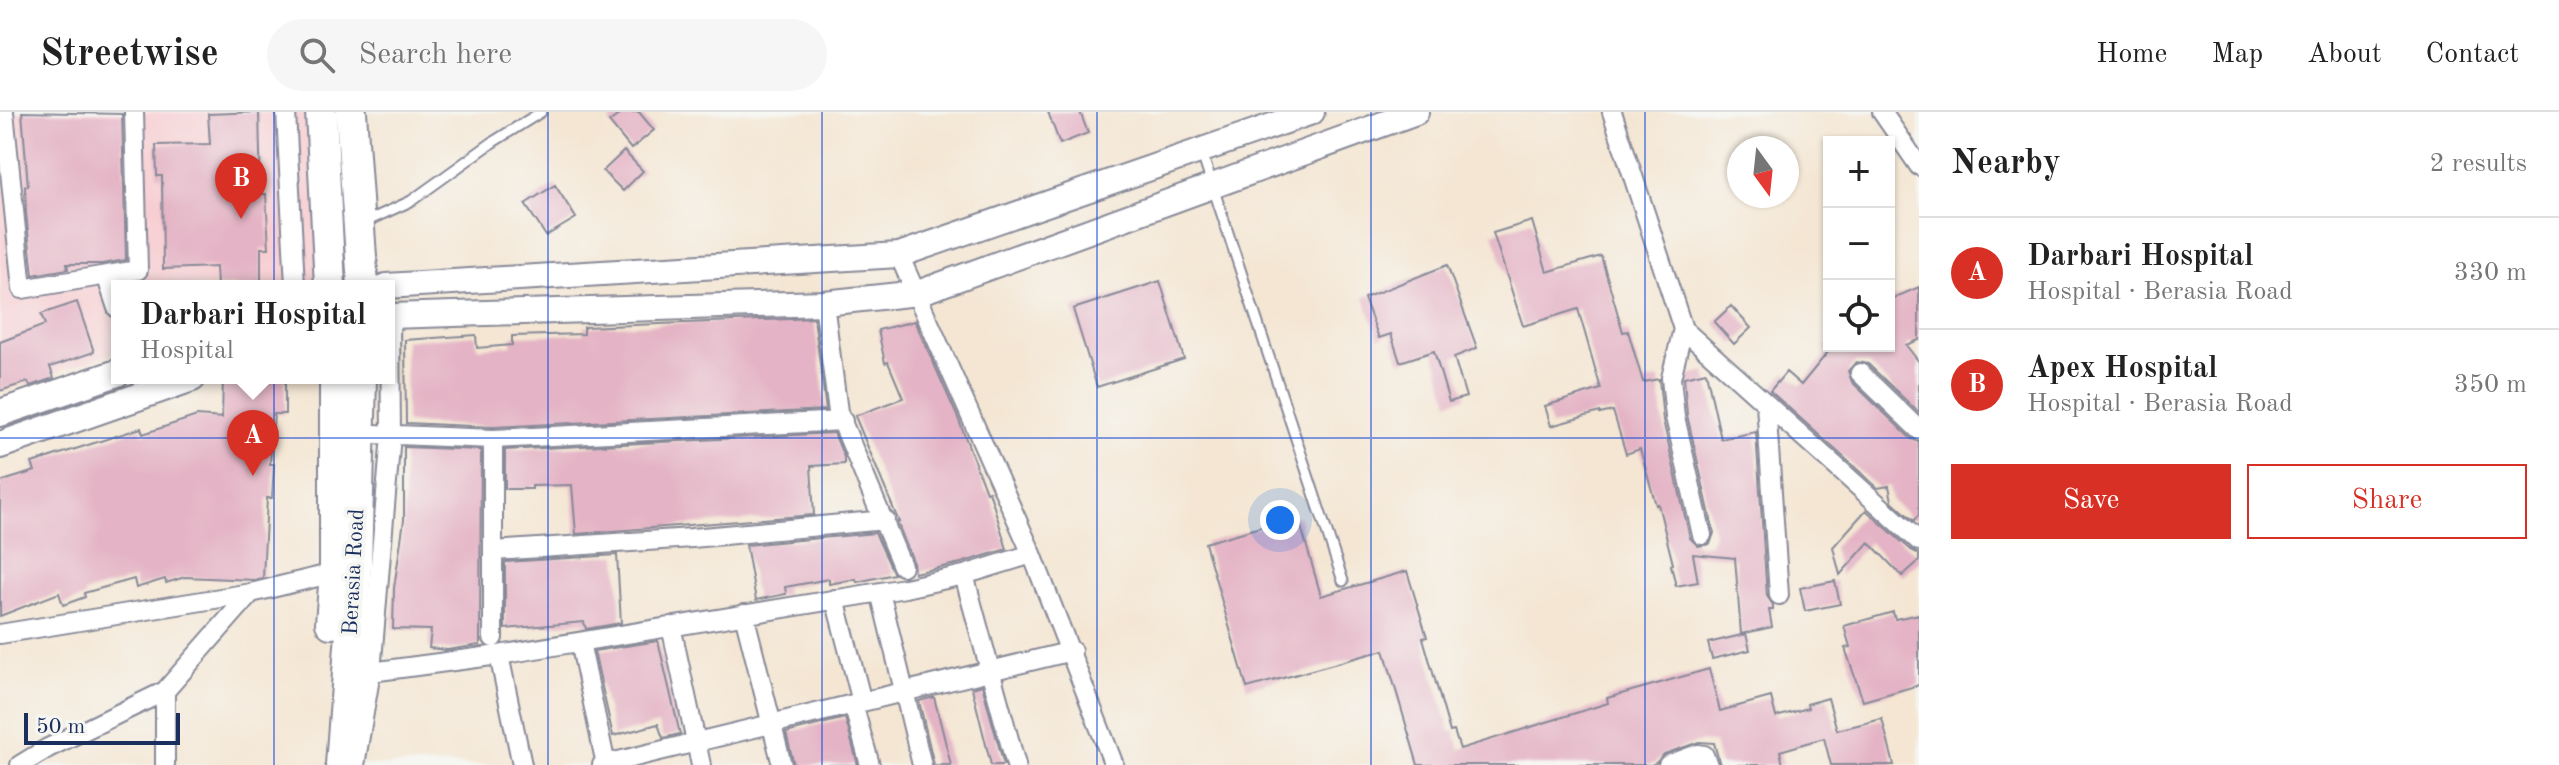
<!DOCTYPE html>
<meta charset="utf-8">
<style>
body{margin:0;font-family:"Old Standard TT",serif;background:#f6f6f6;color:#222}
.controls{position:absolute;right:24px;top:24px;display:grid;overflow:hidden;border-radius:0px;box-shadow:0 2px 6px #0004}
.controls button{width:72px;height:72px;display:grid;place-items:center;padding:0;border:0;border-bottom:2px solid #e0e0e0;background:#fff;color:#222;font:40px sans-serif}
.compass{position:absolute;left:1727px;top:24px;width:72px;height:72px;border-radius:50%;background:#fff;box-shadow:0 2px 6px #0004;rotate:165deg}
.scale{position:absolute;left:24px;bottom:20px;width:156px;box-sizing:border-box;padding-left:8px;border:4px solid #1b2f5e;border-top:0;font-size:22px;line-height:28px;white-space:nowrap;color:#1b2f5e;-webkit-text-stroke:6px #f6f6f2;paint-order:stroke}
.you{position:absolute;left:1280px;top:408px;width:28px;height:28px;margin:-20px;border:6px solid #fff;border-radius:50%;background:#1a73e8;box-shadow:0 0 0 12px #1a73e833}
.badge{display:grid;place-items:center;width:52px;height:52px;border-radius:50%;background:#d93025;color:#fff;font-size:26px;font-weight:700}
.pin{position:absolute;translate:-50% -66px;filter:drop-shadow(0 2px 4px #0008)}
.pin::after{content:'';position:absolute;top:42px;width:28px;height:24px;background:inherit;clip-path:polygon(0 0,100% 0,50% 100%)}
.popup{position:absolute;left:111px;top:168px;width:284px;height:104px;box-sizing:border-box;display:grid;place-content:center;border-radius:0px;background:#fff;filter:drop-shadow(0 2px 6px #0005);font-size:26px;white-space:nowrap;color:#767676}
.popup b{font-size:30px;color:#222}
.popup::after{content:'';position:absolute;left:50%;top:100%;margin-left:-16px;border:16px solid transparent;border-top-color:#fff}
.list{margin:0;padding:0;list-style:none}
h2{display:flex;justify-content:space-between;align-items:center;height:104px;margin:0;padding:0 32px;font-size:34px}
h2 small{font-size:26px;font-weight:400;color:#767676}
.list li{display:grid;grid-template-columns:52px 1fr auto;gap:24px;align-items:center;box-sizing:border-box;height:112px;padding:0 32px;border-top:2px solid #e0e0e0}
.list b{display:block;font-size:30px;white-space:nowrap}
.list p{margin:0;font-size:26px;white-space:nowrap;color:#767676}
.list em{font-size:26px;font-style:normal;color:#767676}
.actions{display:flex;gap:16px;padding:24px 32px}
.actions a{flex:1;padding:18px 0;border:2px solid #d93025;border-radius:0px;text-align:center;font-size:28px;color:#d93025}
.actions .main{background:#d93025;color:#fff}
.icon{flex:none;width:44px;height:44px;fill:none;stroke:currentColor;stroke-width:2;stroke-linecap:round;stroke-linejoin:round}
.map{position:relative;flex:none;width:1919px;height:653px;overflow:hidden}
header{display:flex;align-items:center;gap:48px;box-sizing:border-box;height:112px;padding:0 40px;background:#fff;border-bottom:2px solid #e0e0e0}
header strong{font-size:38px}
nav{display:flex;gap:44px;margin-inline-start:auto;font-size:28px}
.search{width:560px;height:72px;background:#f6f6f6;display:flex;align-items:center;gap:20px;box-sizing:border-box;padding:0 28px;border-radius:44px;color:#767676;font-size:30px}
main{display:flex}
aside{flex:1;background:#fff}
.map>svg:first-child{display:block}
.built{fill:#f7cfd3}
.building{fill:#e4b3c5}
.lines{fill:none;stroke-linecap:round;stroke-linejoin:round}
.service-casing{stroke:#888a98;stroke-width:13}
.minor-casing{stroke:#888a98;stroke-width:22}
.tertiary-casing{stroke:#888a98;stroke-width:28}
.secondary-casing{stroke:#888a98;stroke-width:30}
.primary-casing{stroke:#888a98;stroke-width:34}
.service{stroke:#fff;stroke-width:9}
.minor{stroke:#fff;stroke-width:18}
.tertiary{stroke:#fff;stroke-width:24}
.secondary{stroke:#fff;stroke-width:26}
.primary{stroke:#fff;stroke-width:30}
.grid{fill:none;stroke:#1d4ed8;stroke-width:2;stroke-opacity:0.55}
.labels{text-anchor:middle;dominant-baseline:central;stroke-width:8;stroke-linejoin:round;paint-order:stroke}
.street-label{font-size:22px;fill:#1b2f5e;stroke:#f6f6f2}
</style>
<header>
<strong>Streetwise</strong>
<div class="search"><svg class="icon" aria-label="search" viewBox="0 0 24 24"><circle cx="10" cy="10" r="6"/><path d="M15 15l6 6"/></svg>Search here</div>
<nav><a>Home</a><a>Map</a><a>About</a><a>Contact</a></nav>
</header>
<main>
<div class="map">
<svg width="1919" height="653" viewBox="0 0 1919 653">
<rect width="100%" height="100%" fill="#f6f6f2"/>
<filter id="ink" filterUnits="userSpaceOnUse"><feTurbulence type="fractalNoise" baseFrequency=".0125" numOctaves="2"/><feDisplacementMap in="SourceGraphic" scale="16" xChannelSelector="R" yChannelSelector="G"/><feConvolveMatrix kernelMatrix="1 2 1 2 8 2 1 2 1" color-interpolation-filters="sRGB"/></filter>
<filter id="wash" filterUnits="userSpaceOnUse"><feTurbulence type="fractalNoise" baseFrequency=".006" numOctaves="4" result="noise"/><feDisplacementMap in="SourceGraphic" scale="32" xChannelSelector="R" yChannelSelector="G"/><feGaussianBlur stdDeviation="1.8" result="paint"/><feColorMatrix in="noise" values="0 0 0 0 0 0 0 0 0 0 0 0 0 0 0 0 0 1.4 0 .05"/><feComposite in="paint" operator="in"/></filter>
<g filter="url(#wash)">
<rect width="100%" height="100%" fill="#f4e6d3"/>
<path class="built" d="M 0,0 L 322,0 L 341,174 L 117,174 L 117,240 L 0,278 Z"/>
<g id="blocks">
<path class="building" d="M 22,0 L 122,2 L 126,148 L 102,152 L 67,152 L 68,157 L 33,163 L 26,101 L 25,74 L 28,74 Z
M 259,0 L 261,82 L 266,82 L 269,136 L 261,136 L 261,174 L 217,174 L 216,155 L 163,157 L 162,64 L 157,64 L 156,33 L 210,32 L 208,2 Z
M 623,0 L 639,0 L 654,18 L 631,37 L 609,10 Z
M 1048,0 L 1080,0 L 1088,21 L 1060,32 Z
M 624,39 L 643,59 L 623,79 L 603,59 Z
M 555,73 L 576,106 L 546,124 L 525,92 Z
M 1532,109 L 1547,160 L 1601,144 L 1623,220 L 1628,219 L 1643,270 L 1659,267 L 1663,308 L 1690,426 L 1698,434 L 1710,432 L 1714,421 L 1687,303 L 1684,265 L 1706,260 L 1721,327 L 1756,320 L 1767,484 L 1773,493 L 1773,498 L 1769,498 L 1772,515 L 1741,522 L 1735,446 L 1693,442 L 1698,470 L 1676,474 L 1671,453 L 1673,452 L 1658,392 L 1656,393 L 1640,337 L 1626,342 L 1613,299 L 1600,302 L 1600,300 L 1551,314 L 1545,294 L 1601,277 L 1578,197 L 1523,214 L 1493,121 Z
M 1447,153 L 1477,236 L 1454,245 L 1466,285 L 1449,290 L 1434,239 L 1400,250 L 1391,222 L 1379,226 L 1364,186 Z
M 1160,169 L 1184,247 L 1097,275 L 1073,197 Z
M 1919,175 L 1919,228 L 1906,233 L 1919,250 L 1919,301 L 1868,252 L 1856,250 L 1848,259 L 1852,270 L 1911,327 L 1919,330 L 1919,403 L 1914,409 L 1892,389 L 1889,374 L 1878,376 L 1770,279 L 1786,260 L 1801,273 L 1828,240 L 1825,234 L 1889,234 L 1889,188 Z
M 77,190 L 94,240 L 50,255 L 54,266 L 30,274 L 28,270 L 0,279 L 0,230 L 45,213 L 41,202 Z
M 1731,194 L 1751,216 L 1734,232 L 1714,210 Z
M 814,206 L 826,298 L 493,315 L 406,311 L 405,228 L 476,223 L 477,236 L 512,233 L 512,224 L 584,222 L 584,215 Z
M 915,209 L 958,306 L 986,380 L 989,379 L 1007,437 L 961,451 L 914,461 L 913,449 L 897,410 L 899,410 L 855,304 L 903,286 L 888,250 L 885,251 L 878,218 Z
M 223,266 L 285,266 L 285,302 L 274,302 L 270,352 L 274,352 L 272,386 L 267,386 L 263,466 L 255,468 L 185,465 L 166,471 L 165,467 L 136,476 L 134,467 L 84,481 L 85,485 L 63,493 L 59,481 L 0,504 L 0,370 L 35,359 L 32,351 L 141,316 L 143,322 L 197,304 L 222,306 Z
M 834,321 L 844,345 L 844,352 L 811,354 L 814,403 L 576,422 L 572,373 L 532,374 L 532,377 L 505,377 L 505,338 Z
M 404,335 L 481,338 L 480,533 L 447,538 L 429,536 L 431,518 L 393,517 L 394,476 L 404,408 Z
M 1866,398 L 1911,438 L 1919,442 L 1919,449 L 1902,464 L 1869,430 L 1840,463 L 1833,435 Z
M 1298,404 L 1321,484 L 1407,459 L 1427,525 L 1423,526 L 1450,620 L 1454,619 L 1460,637 L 1608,591 L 1607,586 L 1709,557 L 1720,599 L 1771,585 L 1776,605 L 1808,596 L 1807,592 L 1828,586 L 1837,618 L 1882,607 L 1894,653 L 1831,653 L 1824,626 L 1780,639 L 1783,653 L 1720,653 L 1714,631 L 1699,630 L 1664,642 L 1656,651 L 1651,653 L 1418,653 L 1384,538 L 1247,576 L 1205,431 Z
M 875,421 L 894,462 L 857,470 L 856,467 L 829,472 L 829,467 L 785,475 L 786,482 L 756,488 L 746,433 Z
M 617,443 L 621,511 L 586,517 L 584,510 L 505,517 L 505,450 Z
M 1835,469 L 1840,492 L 1805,499 L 1800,476 Z
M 1893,500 L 1895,507 L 1919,502 L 1919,573 L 1863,589 L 1845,536 L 1850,535 L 1844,514 Z
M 1746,522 L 1750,538 L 1712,547 L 1708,531 Z
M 658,529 L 680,622 L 663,626 L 658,612 L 613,624 L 594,539 Z
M 982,573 L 1004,653 L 991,653 L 972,576 Z
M 934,585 L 951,653 L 934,653 L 919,589 Z
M 845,606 L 858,653 L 794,653 L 786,621 Z"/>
</g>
</g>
<g filter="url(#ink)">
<use href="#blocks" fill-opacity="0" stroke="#888a98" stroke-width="2"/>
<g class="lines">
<defs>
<path id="service" d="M 1201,39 L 1343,469
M 365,110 L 411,89 L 493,30 L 541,0"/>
<path id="minor" d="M 4,0 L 22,177 L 138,158 L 134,0
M 286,0 L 295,174
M 1612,0 L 1683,217 L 1919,429
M 1882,0 L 1919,54
M 899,143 L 1032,442 L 1114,653
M 106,163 L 117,196
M 824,191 L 838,300 L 902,454
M 1683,217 L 1671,266 L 1675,305 L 1702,423
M 1860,261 L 1919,318
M 1766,292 L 1779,483
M 350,321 L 493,327 L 843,309
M 493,327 L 493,526
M 493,439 L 692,426 L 885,408
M 964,463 L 1016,653
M 880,480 L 922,653
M 835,487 L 862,590
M 744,502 L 782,653
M 671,514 L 701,653
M 0,522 L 251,481 L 342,459
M 580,530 L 606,653
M 499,543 L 522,653
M 371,560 L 499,543 L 905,476 L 964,463 L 1032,442
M 853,592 L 870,653
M 20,653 L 48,636 L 165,579 L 251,481
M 165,653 L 165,579
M 355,653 L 371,560 L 391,323 L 390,204
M 602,653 L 1072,539
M 1668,653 L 1698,642 L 1704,643 L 1708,653"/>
<path id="tertiary" d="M 386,174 L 899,143 L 1312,0
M 389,204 L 824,191 L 918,181 L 1416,0"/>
<path id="secondary" d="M 0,301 L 117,261
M 0,333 L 192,266"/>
<path id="primary" d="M 321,0 L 330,174
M 351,0 L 363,174
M 331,511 L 335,461 L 335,266
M 341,653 L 356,455 L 361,266"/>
</defs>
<use href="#service" class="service-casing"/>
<use href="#minor" class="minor-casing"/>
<use href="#tertiary" class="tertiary-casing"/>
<use href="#secondary" class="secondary-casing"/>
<use href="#primary" class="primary-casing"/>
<use href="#service" class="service"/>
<use href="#minor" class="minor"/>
<use href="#tertiary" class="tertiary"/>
<use href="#secondary" class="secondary"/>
<use href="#primary" class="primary"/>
</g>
</g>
<path class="grid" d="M 274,0 L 274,653M 548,0 L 548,653M 822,0 L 822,653M 1097,0 L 1097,653M 1371,0 L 1371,653M 1645,0 L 1645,653M 0,326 L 1919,326"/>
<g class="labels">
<g class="street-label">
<text transform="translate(354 460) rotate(-87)">Berasia Road</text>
</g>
</g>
</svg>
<div class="controls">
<button>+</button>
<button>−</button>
<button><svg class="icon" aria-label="locate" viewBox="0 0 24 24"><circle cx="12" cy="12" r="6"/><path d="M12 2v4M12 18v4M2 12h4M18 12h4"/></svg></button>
</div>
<svg class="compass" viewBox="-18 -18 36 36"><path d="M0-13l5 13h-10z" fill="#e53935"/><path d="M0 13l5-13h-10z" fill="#767676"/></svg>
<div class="scale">50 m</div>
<div class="you"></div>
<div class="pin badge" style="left:253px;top:364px">A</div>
<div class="popup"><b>Darbari Hospital</b>Hospital</div>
<div class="pin badge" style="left:241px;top:107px">B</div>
</div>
<aside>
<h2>Nearby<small>2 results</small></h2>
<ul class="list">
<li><span class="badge">A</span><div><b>Darbari Hospital</b><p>Hospital · Berasia Road</p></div><em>330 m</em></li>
<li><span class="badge">B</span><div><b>Apex Hospital</b><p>Hospital · Berasia Road</p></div><em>350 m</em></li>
</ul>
<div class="actions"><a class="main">Save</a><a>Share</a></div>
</aside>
</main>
